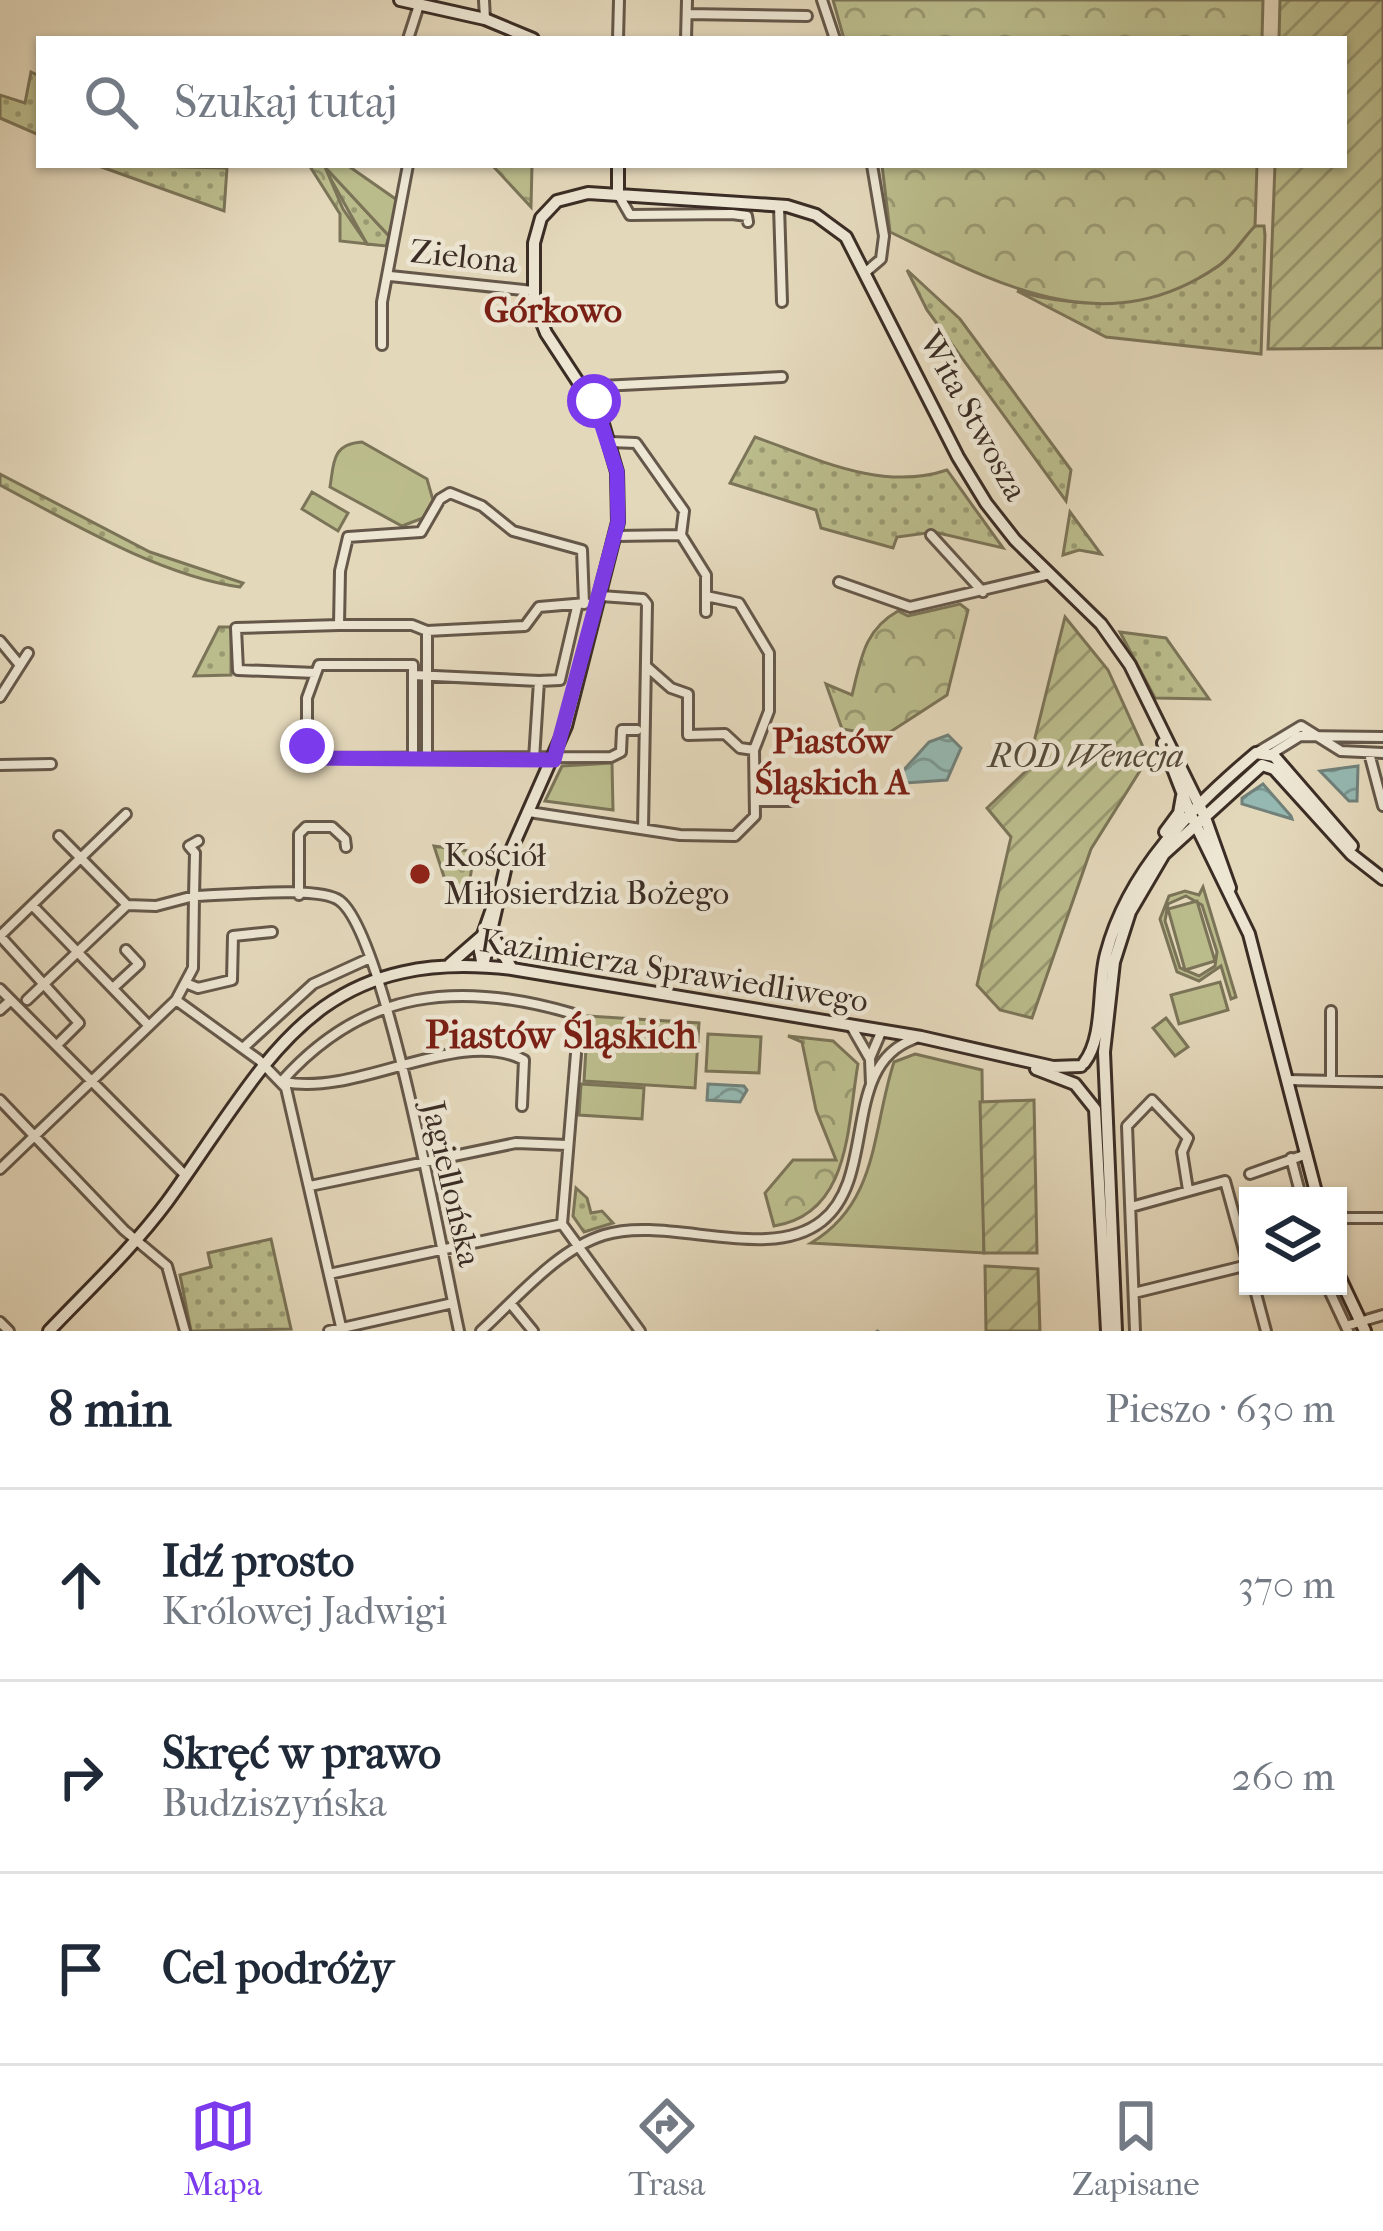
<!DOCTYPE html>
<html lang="pl">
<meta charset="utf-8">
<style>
body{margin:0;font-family:"IM FELL French Canon",serif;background:#f6f6f7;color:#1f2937}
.controls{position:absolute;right:36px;bottom:36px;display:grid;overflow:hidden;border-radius:0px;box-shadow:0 3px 9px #0004}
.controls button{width:108px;height:108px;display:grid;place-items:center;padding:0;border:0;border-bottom:3px solid #e0e1e3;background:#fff;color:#1f2937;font:60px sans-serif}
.stop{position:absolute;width:36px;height:36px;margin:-27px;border:9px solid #7c3aed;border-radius:50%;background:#fff}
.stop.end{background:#7c3aed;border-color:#fff;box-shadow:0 3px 12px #0008}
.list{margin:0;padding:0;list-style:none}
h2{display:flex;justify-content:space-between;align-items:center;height:156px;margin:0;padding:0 48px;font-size:51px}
h2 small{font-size:39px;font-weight:400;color:#747a83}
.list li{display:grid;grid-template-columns:78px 1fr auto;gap:36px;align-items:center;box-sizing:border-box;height:192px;padding:0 48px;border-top:3px solid #e0e1e3}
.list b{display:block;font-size:45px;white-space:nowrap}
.list p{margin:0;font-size:39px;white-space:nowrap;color:#747a83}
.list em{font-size:39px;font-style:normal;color:#747a83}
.icon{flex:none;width:66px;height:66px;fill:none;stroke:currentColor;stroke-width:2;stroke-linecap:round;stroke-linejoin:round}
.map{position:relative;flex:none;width:1383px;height:1331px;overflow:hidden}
.search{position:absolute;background:#fff;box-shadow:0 3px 9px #0004;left:36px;right:36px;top:36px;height:132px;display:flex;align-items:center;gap:30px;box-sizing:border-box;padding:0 42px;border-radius:0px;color:#747a83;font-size:45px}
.sheet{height:732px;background:#fff}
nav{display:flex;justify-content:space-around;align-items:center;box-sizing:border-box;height:168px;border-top:3px solid #e0e1e3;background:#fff;font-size:33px;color:#747a83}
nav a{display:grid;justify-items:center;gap:6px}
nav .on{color:#7c3aed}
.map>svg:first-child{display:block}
.grass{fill:url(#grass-dots);stroke:#7b7458;stroke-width:3}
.forest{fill:url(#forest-crowns);stroke:#7b7458;stroke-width:3}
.park{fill:#bbbc8c;stroke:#7b7458;stroke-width:3;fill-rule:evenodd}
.garden{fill:url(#garden-furrows);stroke:#7b7458;stroke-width:3}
.water{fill:url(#water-waves);stroke:#71817a;stroke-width:3}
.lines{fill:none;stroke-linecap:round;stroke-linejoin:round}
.stream{stroke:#71817a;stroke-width:3}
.street-casing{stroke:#65584a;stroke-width:14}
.secondary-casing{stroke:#3b2d25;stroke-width:16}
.street{stroke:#ede6d3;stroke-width:8}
.secondary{stroke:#ede6d3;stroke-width:10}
.route{stroke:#7c3aed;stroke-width:15}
.poi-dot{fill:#8f2418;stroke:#ede6d3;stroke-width:4.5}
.labels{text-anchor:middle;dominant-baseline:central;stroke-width:9;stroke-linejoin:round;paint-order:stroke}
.street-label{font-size:33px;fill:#3b2d25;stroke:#ede6d3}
.park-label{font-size:33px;font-style:italic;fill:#554a3a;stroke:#ede6d3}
.poi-label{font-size:33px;fill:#3b2d25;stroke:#ede6d3;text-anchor:start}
.neighbourhood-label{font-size:36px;font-weight:bold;fill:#7a1f14;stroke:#ede6d3}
.quarter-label{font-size:39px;font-weight:bold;fill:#7a1f14;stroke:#ede6d3}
</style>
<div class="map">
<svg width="1383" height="1331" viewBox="0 0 1383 1331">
<defs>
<pattern id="grass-dots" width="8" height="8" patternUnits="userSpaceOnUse" patternTransform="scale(3)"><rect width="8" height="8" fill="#bbbc8c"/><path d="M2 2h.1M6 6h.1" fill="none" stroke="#999972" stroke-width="1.8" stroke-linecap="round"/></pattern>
<pattern id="forest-crowns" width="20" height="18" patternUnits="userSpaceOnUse" patternTransform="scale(3)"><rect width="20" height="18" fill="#bbbc8c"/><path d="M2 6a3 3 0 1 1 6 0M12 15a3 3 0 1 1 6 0" fill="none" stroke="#999972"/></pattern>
<pattern id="garden-furrows" width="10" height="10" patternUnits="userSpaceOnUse" patternTransform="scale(3)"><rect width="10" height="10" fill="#bbbc8c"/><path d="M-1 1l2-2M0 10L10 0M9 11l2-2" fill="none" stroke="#999972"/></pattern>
<pattern id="water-waves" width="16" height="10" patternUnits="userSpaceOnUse" patternTransform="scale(3)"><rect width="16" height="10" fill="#95b9b2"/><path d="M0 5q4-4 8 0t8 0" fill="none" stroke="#7b9791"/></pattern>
</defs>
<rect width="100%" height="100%" fill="#e4d8bb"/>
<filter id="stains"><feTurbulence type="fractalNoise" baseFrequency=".00167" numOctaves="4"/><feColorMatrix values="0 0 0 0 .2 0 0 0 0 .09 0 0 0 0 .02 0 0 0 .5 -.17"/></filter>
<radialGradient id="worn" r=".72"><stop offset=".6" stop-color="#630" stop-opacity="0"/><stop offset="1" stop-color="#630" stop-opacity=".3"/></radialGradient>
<path class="grass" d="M 31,72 L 39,76 L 39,135 L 0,118 L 0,95 L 25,103 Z
M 96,165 L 227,168 L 224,211 Z
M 323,165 L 389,236 L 386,246 L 367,244 Z
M 1255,226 L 1264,226 L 1265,235 L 1261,354 L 1106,337 L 1017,291 C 1084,311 1157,307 1217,267 C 1233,256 1242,239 1255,226 Z
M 907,270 L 960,319 L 1071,470 L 1066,501 L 927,310 Z
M 755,437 C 815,458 882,492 947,470 L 1003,548 L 934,532 L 897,537 L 893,548 L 821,528 L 816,510 L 730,483 Z
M 0,474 L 150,552 L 243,583 L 240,587 C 159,575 72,523 0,485 Z
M 1070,512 L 1101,554 L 1079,550 L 1063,555 Z
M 219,627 L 231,627 L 231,675 L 194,676 Z
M 1120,632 L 1166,638 L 1209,699 L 1155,698 Z
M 434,846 L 468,851 L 473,860 L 469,885 L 448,889 Z
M 576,1188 L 587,1198 L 591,1213 L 602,1211 L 613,1223 L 584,1232 L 573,1216 Z
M 271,1239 L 291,1329 L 191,1331 L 180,1275 L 211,1267 L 208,1253 Z"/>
<path class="forest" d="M 833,0 L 1263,0 L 1262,39 L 844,39 Z
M 309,165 L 347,165 L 397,200 L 389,236 L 325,167 L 343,209 L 367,244 L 340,241 L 340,214 Z
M 492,165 L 532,165 L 531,207 Z
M 882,165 L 1257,165 L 1255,226 C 1242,239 1234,255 1218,266 C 1105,345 996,283 890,232 Z
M 960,604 L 968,610 L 947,695 L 884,736 L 842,729 L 826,684 L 852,695 C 861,659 864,630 898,611 L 908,616 Z
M 788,1036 L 833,1041 L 858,1064 C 847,1126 851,1214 774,1226 L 765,1193 L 793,1160 L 836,1160 L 816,1110 L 802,1042 Z"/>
<path class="park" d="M 362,442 L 427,479 L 433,500 L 423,518 L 402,526 L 330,487 C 334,464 331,444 362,442 Z
M 312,492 L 348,513 L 338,531 L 302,509 Z
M 612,763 L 613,810 L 545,801 L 562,766 Z
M 1203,887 L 1236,997 L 1231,999 L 1221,966 L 1199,981 L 1177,972 L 1160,919 L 1169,896 L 1185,891 L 1199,895 ZM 1186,896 L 1202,905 L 1217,952 L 1215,966 L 1199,976 L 1180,968 L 1165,921 L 1168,904 Z
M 1197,901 L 1215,961 L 1185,970 L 1168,909 Z
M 1220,982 L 1228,1010 L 1179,1024 L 1171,995 Z
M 588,1016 L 699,1023 L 695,1088 L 584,1081 Z
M 1166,1018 L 1188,1047 L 1175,1056 L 1153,1028 Z
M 708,1034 L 761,1037 L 759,1073 L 706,1071 Z
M 915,1054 L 982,1070 L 984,1253 L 811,1243 C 879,1203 872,1129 894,1062 Z
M 581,1084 L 644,1088 L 642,1119 L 579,1115 Z"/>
<path class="garden" d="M 1280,0 L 1383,0 L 1383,348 L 1268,349 L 1275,165 L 1344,165 L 1344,39 L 1279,39 Z
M 1065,617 L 1108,670 L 1148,758 L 1091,849 L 1032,1018 L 1000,1010 L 977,985 L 1011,837 L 987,808 L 1027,770 Z
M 1034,1100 L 1037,1253 L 984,1253 L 980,1102 Z
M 985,1266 L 1038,1269 L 1040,1331 L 986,1331 Z"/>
<path class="water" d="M 948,735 L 961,748 L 947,780 L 891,784 L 929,742 Z
M 1358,766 L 1357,801 L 1349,801 L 1320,771 Z
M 1263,784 L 1291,816 L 1292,819 L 1242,804 L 1242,798 Z
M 708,1084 L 744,1086 L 747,1090 L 740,1102 L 707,1100 Z"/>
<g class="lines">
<path class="stream" d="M 877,1331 L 878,1331"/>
<defs>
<path id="street" d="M 484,0 L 485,19
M 822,0 L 835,39
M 687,14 L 807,16
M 408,39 L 419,5
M 618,39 L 619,0
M 686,39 L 687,0
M 618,194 L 630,215 L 732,214 L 747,216 L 748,222
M 779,206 L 782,302
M 867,271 L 881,259 L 884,236 L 872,165
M 390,276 L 533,291
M 382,345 L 382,302 L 408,165
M 589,393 L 601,386 L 782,377
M 610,442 L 636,443 L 684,511 L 681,535
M 931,535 L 983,592
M 616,536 L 681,535 L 706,575 L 706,612
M 839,582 L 910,607 L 1050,574
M 601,596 L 643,599 L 647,604 L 643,829
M 339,625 L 412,625 L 427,631
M 0,641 L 19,664
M 646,666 L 671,688 L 688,694 L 688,735 L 725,734 L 740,748 L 754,750
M 316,673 L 238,670 L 236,628 L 339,625 L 340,571 L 348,537 L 421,532 L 440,499 L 450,493 L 482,506 L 513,531 L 582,550 L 584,604
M 413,675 L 539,681
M 0,697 L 28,653
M 1256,753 L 1301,726 L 1341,751 L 1383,753
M 1369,753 L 1383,806
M 1271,754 L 1300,736 L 1383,737
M 413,758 L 413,665 L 319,665 L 307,698 L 307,758 L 611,757 L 621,752 L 622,730 L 637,730
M 427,759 L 427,631 L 525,626 L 539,607 L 586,603
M 534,759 L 539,681 L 560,680 L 577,607
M 0,765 L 51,764
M 755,786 L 791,786 L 798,792 L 793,801 L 755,801
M 529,812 L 680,835 L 735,836 L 755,816 L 754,750 L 769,711 L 769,653 L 739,603 L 706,596
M 59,836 L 127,905 L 156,906 L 194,896 L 195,853 L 189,846 L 198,841
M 299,895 L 299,834 L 306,827 L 332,827 L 345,839 L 346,847
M 32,905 L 149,1026
M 0,936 L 126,814
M 0,936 L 79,1023 L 57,1045
M 188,984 L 198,988 L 232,980 L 233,936 L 272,932
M 113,988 L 139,964 L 126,950
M 0,989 L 185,1175
M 27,1000 L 127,905
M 0,1010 L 11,1000
M 851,1026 L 870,1059 L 871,1084
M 243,1048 L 313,984 L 370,958
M 870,1058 L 882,1030
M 1288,1080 L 1383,1082
M 282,1081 C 364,989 459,980 574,1014 L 578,1029 L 562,1224 L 640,1331
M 1331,1081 L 1331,1011
M 284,1082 C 359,1097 458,1026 524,1060 L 522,1106
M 0,1100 L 124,1230 L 167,1266 L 185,1331
M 1291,1158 L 1301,1196
M 0,1169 L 176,1000
M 1250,1174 L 1307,1154
M 310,1186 L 516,1143 L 567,1145
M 1131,1207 L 1225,1181 L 1248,1265
M 1338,1218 L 1383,1218
M 329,1274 L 562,1224
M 1254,1286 L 1266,1331
M 1327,1286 L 1348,1331
M 1134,1293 L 1248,1265
M 511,1304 L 533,1331
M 0,1322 L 9,1331
M 1346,1326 L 1383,1315
M 329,1331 L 453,1303
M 342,1331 L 286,1088 L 259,1060 L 176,1000 L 193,968 L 194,896 C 224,896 319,885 340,901 C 386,936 443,1258 459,1331
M 481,1331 C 516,1299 558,1249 604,1235 C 668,1215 768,1264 822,1221 C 878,1177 840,1065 914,1039
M 1135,1331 L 1127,1126 L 1152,1100 L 1188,1138 L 1182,1152 L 1188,1190"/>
<path id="secondary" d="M 400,0 L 485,19 L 533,39
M 618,165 L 618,192
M 1163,743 L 1191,815 L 1249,934 L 1317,1196
M 1165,832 L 1179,813 L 1182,796
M 493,936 L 512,969
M 450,964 L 481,937
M 483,966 L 508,857 L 566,726 L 618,522 L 617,472 L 601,417 L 546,333 L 534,303 L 534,243 L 541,218 L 557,201 L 588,193 L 787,206 L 816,215 L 846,237 L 958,457 L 986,503 L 1015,540 L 1101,624 L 1130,665 L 1204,815 L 1230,888
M 483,966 L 479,946 L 493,906
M 1084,1063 C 1105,1036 1097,987 1106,954 C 1128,870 1192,807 1256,753 L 1274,756 L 1352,846
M 1036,1069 L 1075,1084 L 1095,1109 L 1107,1331
M 1338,1274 L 1365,1331
M 49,1331 C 89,1289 132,1249 167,1202 C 268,1063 311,946 512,969 L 921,1037 L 1053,1067 L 1081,1066
M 1116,1331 L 1104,1052 L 1114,962 L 1130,912 L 1164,854 L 1262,765 L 1274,769 L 1351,854 L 1383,879"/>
</defs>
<use href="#street" class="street-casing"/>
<use href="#secondary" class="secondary-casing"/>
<use href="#street" class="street"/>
<use href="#secondary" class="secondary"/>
</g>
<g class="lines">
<path class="route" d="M 307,746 L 307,758 L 554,760 L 618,522 L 617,472 L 594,401"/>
</g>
<circle class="poi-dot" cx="420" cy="874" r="12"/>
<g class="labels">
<g class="street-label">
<text transform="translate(464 257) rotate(6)">Zielona</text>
<text transform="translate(973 416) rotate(61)">Wita Stwosza</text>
<text transform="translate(674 971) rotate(9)">Kazimierza Sprawiedliwego</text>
<text transform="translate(451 1184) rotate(77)">Jagiellońska</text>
</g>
<g class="park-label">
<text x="1086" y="756">ROD Wenecja</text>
</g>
<g class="poi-label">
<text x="444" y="855">Kościół<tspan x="444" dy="38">Miłosierdzia Bożego</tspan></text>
</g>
<g class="neighbourhood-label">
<text x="553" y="310">Górkowo</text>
<text x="832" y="741">Piastów<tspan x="832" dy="41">Śląskich A</tspan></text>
</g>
<g class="quarter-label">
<text x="561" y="1035">Piastów Śląskich</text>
</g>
</g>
<rect width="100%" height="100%" filter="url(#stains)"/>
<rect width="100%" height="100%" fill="url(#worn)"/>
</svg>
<div class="controls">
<button><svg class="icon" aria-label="layers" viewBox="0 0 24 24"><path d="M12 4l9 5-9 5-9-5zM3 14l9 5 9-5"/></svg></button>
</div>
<div class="stop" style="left:594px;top:401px"></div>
<div class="stop end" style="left:307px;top:746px"></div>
<div class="search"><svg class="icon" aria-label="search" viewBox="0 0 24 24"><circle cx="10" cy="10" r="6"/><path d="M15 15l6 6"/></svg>Szukaj tutaj</div>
</div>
<section class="sheet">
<h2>8 min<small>Pieszo · 630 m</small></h2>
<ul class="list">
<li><svg class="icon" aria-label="ahead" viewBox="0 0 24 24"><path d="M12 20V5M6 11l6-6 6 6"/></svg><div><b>Idź prosto</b><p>Królowej Jadwigi</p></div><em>370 m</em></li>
<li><svg class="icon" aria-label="right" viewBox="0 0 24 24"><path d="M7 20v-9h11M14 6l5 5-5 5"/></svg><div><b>Skręć w prawo</b><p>Budziszyńska</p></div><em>260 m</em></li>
<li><svg class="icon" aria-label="arrive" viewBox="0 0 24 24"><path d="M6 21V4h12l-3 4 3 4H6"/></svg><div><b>Cel podróży</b></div></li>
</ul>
</section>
<nav>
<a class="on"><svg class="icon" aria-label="map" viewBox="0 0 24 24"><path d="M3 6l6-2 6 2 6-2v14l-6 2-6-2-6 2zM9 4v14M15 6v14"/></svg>Mapa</a>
<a><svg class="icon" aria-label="directions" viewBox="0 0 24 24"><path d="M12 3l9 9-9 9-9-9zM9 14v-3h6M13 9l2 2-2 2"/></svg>Trasa</a>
<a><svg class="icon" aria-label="saved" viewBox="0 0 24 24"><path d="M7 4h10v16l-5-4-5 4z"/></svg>Zapisane</a>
</nav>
